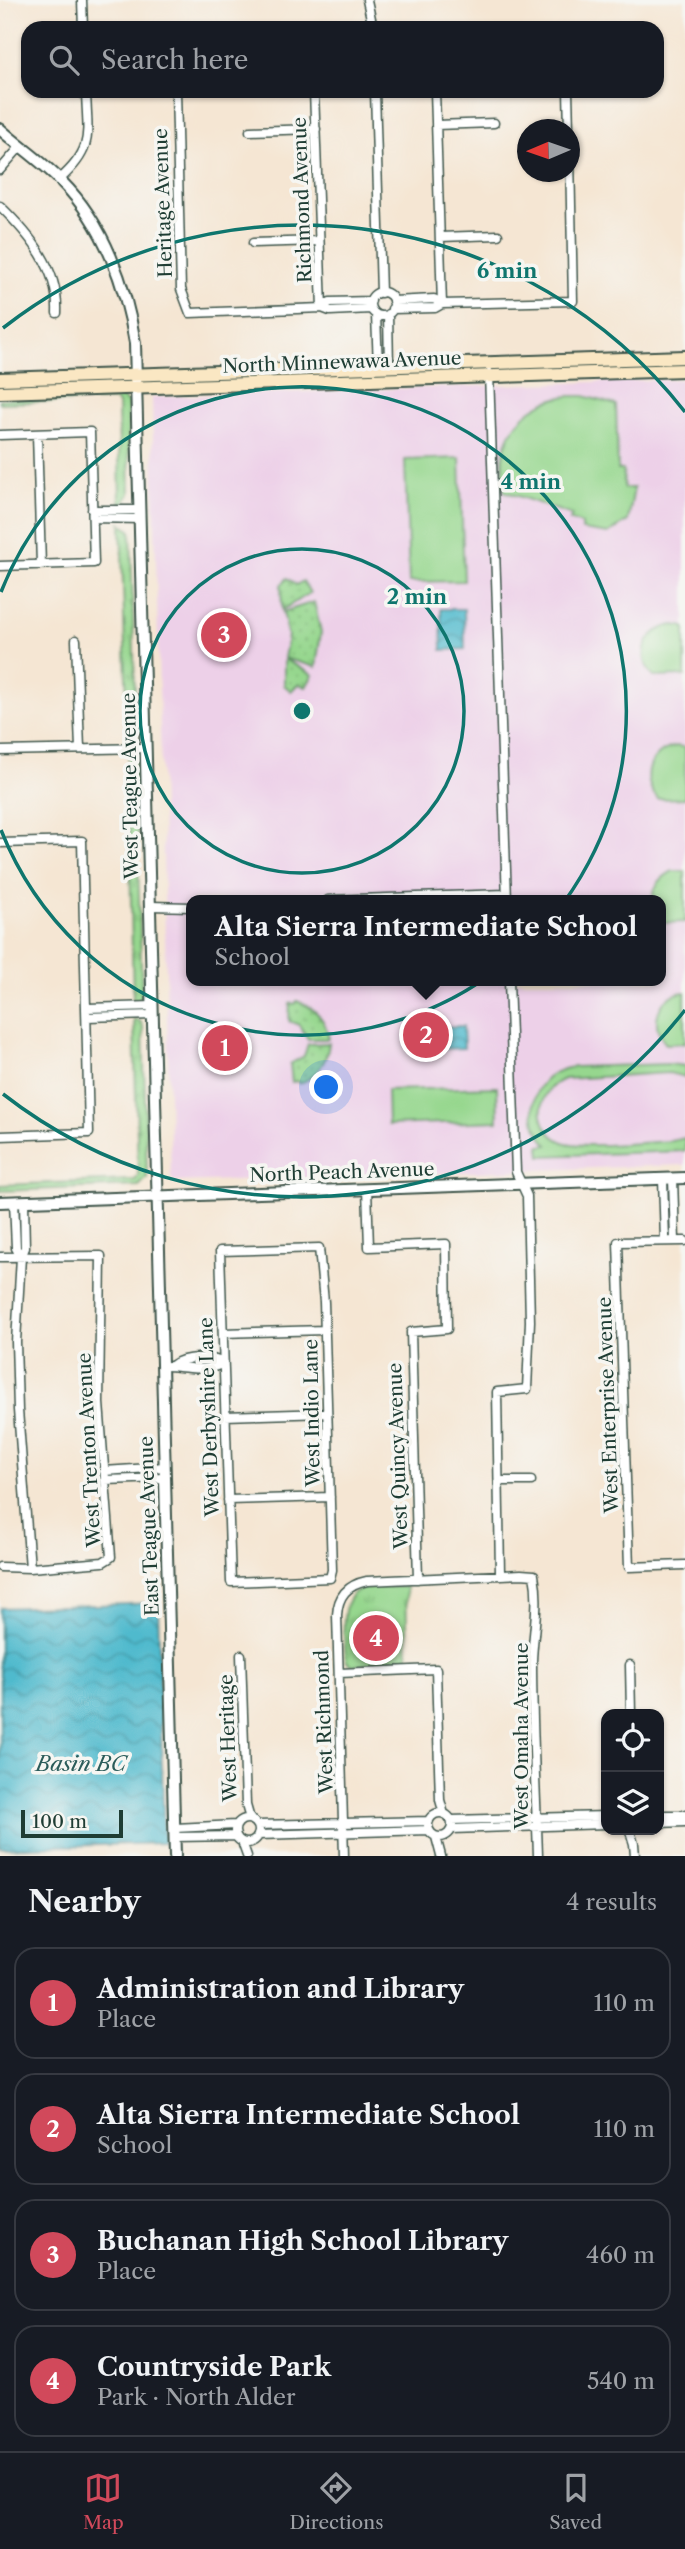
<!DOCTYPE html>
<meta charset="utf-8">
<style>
body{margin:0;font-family:"Libre Caslon Text",serif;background:#242831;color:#f1f3f6}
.controls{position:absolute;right:21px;bottom:21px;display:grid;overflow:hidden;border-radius:14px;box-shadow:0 2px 5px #0004}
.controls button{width:63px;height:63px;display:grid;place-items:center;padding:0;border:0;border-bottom:2px solid #363941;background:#171b24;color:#f1f3f6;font:35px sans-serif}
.compass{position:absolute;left:517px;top:119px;width:63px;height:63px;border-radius:50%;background:#171b24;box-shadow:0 2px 5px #0004;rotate:268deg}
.scale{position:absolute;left:21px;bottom:18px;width:102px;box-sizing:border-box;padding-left:7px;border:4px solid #1f3d34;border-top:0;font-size:19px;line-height:24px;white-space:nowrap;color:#1f3d34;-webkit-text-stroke:5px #f6f6f2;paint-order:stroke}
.you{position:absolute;left:327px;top:1088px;width:24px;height:24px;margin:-18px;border:5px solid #fff;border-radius:50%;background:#1a73e8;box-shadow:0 0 0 10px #1a73e833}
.badge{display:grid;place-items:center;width:46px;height:46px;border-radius:50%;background:#d1495b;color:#fff;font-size:23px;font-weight:700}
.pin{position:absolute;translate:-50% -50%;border:4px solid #fff;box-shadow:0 2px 7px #0006}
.popup{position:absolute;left:186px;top:895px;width:480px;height:91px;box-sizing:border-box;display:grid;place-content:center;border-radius:14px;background:#171b24;filter:drop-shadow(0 2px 5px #0005);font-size:23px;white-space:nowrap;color:#9ea1a6}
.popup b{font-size:26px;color:#f1f3f6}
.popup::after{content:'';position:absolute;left:50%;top:100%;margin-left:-14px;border:14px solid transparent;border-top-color:#171b24}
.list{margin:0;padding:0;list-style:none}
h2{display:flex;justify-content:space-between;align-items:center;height:91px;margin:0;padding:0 28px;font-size:30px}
h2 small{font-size:23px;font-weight:400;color:#9ea1a6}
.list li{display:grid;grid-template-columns:46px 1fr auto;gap:21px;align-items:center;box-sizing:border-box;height:112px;margin:0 14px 14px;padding:0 14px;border:2px solid #363941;border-radius:21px}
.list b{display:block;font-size:26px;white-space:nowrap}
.list p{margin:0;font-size:23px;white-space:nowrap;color:#9ea1a6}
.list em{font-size:23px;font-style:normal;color:#9ea1a6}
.icon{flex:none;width:38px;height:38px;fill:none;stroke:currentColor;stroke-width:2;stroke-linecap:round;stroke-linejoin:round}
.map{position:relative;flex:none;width:685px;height:1856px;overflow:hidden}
.search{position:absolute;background:#171b24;box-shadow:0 2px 5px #0004;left:21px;right:21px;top:21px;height:77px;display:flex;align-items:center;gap:18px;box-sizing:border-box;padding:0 24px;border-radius:21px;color:#9ea1a6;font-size:26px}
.sheet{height:595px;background:#171b24}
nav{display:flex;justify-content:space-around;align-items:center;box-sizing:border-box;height:98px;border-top:2px solid #363941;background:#171b24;font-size:19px;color:#9ea1a6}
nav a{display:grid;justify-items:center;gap:4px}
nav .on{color:#d1495b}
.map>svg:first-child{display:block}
.built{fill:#edd0e8;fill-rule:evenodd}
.grass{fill:url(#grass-dots);stroke:#5a8a61;stroke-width:2}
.park{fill:url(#park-tufts);stroke:#5a8a61;stroke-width:2}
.pitch{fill:#96d78e;stroke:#5a8a61;stroke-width:2}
.water{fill:url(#water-waves);stroke:#387c80;stroke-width:2}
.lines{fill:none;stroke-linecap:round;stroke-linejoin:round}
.minor-casing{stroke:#3f564c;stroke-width:11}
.tertiary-casing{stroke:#3f564c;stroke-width:14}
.secondary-casing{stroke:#3f564c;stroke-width:16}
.minor{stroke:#fff;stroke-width:8}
.tertiary{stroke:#fff;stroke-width:10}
.secondary{stroke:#fae7c3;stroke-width:12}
.ring{fill:none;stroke:#0f766e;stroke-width:3.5}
.labels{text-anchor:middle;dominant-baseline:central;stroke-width:7;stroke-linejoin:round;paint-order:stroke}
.street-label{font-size:19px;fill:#1f3d34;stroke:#f6f6f2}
.water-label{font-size:21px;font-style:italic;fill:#2b5c5a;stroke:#f6f6f2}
.centre{fill:#0f766e;stroke:#f6f6f2;stroke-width:3.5}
.ring-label{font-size:21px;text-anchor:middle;font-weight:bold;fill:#0f766e;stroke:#f6f6f2;stroke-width:7;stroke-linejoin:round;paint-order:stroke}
</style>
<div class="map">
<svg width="685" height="1856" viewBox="0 0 685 1856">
<defs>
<pattern id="grass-dots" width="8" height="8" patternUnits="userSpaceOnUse" patternTransform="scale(1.75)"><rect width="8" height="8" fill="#96d78e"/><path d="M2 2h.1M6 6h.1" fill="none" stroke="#81b97b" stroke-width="1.8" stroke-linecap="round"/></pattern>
<pattern id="park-tufts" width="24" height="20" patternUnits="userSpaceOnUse" patternTransform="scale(1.75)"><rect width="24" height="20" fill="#96d78e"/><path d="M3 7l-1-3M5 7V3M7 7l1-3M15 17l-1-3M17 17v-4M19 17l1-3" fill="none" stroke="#81b97b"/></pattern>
<pattern id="water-waves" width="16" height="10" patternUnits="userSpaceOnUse" patternTransform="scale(1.75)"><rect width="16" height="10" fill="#50bacd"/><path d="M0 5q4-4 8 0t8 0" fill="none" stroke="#4298a7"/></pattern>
</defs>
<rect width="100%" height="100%" fill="#f6f6f2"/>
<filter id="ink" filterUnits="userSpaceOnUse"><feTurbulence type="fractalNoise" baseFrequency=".0143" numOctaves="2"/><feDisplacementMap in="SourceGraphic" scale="14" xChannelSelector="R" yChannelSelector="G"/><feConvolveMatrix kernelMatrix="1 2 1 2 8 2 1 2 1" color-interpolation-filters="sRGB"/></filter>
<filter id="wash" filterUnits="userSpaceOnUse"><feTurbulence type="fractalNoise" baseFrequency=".00686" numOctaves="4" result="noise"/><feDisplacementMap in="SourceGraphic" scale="28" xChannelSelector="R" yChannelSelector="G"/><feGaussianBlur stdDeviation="1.57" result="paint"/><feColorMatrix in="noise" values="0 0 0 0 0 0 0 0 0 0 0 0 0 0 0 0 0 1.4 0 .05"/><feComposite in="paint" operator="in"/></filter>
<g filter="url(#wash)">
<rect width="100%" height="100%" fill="#f5e6d3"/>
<path class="built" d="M 685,379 L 685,1165 L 175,1182 L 171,1178 L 152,397 ZM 191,900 L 660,900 L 660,981 L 191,981 Z"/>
<path class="grass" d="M 287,578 L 296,585 L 303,581 L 310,593 L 282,610 L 281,585 Z
M 314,602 L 321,632 L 316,667 L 284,658 L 288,636 L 283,612 Z
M 284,659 L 313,675 L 306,687 L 299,684 L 291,691 L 284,685 Z
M 297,1001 C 315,1007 326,1020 329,1039 L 308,1039 L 299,1025 L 289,1021 L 290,1003 L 295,1004 Z
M 329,1043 C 327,1063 317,1076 299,1084 L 298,1081 L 292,1082 L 290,1064 L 304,1056 L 308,1044 Z"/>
<path class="park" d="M 119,395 L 128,403 L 130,494 L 124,503 L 120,503 L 118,404 L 115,400 L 0,403 L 0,399 Z
M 121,523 L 131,531 L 136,734 L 128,741 Z
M 128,755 L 135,761 L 142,995 L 139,1001 L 133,1003 Z
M 134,1019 L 140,1021 L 143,1026 L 147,1178 L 139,1186 L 0,1191 L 0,1185 L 135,1180 L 138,1176 Z
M 406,1587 L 408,1664 L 351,1665 L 346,1660 C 345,1640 336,1597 361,1589 C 374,1585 392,1587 406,1587 Z"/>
<path class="pitch" d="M 570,396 L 584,396 L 616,405 L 618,470 L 623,470 L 624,488 L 634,488 L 628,521 L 608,534 L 582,530 L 582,524 L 570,520 L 572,515 L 504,491 C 505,480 502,469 503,458 C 508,422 536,399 570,396 Z
M 460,458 L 464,581 L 409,582 L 405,460 Z
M 675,625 L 685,627 L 685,676 L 654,677 C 634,656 647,628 675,625 Z
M 678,746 L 685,748 L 685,798 L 658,799 C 638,777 651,750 678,746 Z
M 673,871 L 685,871 L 685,922 L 662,923 L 660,900 L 652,900 C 654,886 660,878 673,871 Z
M 685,992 L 685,1043 L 666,1044 C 648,1024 658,995 685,992 Z
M 669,1064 L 685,1066 L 685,1077 L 669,1073 L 564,1079 C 552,1084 543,1094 542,1107 C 540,1122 549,1136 563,1142 C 580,1149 649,1142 671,1141 L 685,1138 L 685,1151 L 541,1156 L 540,1146 L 548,1145 C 520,1116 533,1071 574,1067 Z
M 497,1087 L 498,1121 L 388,1125 L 387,1090 Z"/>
<path class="water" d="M 441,609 L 464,609 L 465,649 L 442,650 Z
M 463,1026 L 464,1048 L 439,1049 L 438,1027 Z
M 158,1603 L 164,1843 L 0,1848 L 0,1608 Z"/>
</g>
<g filter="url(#ink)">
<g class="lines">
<defs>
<path id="minor" d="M 82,0 L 83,28
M 367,0 L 373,28
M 176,91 L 181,289 L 190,313 L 322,308 L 330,311 L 371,309
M 314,91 L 322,308
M 375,91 L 381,293
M 435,91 L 442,304
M 568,91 L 569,130
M 436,125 L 494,123
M 250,131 L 316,129
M 0,170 L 20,147
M 60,179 C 95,148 87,134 86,91
M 0,206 C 30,235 59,269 57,313
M 440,237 L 498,235
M 253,243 L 319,241
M370 304a12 12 0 1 1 24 0a12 12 0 1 1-24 0Z
M 393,301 L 434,299 L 442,304
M 322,308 L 330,302 L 371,301
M 392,309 L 435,308 L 442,304 L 573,301 L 570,157
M 388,314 L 389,367
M 376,315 L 378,367
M 489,373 L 507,900
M 37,434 L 41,565
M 0,435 L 90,432 L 94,563 L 0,566
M 92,510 L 140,510
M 93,518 L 140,519
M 76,640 L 80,749
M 0,751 L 146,748
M 0,843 L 82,841 L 89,1133 L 0,1136
M 328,900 L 506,894
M 150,906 L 191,907
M 87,1008 L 153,1006
M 87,1017 L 153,1015
M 673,1178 L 675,1241
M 663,1179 L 665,1241
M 367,1189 L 369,1247 L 446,1244 L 447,1329 L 411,1332 L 418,1579
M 14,1201 L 16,1248 L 21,1257
M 24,1201 L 25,1248 L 21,1257 L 16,1342 L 18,1410 L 30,1568
M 685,1241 L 618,1242 L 629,1567 L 685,1565
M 319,1248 L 324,1302 L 332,1570 L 330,1578 L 231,1582 L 220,1251 Z
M 0,1257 L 101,1256 L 99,1403 L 111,1557 L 103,1562 L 30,1568 L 0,1567
M 223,1333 L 325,1330
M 173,1365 C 184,1356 212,1356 223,1363
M 162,1366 C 181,1365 205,1374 223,1363
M 225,1416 L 327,1413
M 104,1471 L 165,1467
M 105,1480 L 165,1478
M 499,1481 L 531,1481
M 228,1500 L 330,1497
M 500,1574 L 497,1392 L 527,1389 L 530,1321 L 527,1196 L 516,1172 L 509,981
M 241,1655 L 246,1805 L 250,1819
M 630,1665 L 631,1714
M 339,1673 L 436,1669 L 440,1800 L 444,1814
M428 1825a12 12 0 1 1 24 0a12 12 0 1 1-24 0Z
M 659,1815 L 685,1815
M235 1831a12 12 0 1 1 24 0a12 12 0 1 1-24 0Z
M 451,1820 L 606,1816
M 659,1823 L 685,1822
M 258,1825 L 429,1821
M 175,1828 L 236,1825
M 452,1829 L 606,1824
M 630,1831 L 634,1844 L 635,1856
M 258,1835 L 429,1830
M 175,1837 L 236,1836
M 436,1837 L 441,1856
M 242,1842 L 247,1856
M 344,1856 L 337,1615 C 338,1596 347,1585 367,1581 L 521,1574 L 534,1575 C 540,1604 533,1631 532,1661 C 532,1726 536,1791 538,1856"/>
<path id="tertiary" d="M 0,129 C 20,147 43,162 62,182 C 104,224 126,286 135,343 L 175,1856
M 0,1202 L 685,1178"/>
<path id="secondary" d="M 0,379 L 685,357
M 0,392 L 685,370"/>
</defs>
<use href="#minor" class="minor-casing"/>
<use href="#tertiary" class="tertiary-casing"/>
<use href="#secondary" class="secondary-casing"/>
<use href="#minor" class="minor"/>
<use href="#tertiary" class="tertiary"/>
<use href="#secondary" class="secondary"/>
</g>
</g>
<g class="ring">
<circle cx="302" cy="711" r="162"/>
<path d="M1 592A324 324 0 1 1 1 830"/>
<path d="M685 1010A486 486 0 0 1 3 1094M3 328A486 486 0 0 1 685 412"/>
</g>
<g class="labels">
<g class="street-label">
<text transform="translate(302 200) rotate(-92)">Richmond Avenue</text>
<text transform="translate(163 203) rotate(-92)">Heritage Avenue</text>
<text transform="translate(342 362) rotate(-2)">North Minnewawa Avenue</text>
<text transform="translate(130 786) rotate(-91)">West Teague Avenue</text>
<text transform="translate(342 1172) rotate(-2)">North Peach Avenue</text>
<text transform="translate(608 1405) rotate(-92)">West Enterprise Avenue</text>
<text transform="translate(312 1413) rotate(-91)">West Indio Lane</text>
<text transform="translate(209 1417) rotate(-92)">West Derbyshire Lane</text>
<text transform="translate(89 1450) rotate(-93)">West Trenton Avenue</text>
<text transform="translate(398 1456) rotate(-92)">West Quincy Avenue</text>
<text transform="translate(149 1526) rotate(-92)">East Teague Avenue</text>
<text transform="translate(324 1722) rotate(-92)">West Richmond</text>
<text transform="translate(521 1736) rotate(-90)">West Omaha Avenue</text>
<text transform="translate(228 1738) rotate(-92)">West Heritage</text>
</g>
<g class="water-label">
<text x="81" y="1763">Basin BC</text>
</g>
</g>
<circle cx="302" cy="711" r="10" class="centre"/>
<g class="ring-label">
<text x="507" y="278">6 min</text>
<text x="531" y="489">4 min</text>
<text x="417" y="604">2 min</text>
</g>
</svg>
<div class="controls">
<button><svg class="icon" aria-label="locate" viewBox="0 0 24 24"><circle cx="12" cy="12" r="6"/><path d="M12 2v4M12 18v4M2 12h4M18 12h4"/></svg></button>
<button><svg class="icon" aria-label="layers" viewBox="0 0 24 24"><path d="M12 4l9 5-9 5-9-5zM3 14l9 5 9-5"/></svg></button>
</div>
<svg class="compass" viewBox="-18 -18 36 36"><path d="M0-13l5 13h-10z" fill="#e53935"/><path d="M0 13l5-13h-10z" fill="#9ea1a6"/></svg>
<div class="scale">100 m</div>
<div class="you"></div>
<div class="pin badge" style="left:225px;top:1048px">1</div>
<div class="pin badge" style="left:426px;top:1035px">2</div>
<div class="popup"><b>Alta Sierra Intermediate School</b>School</div>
<div class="pin badge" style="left:224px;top:635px">3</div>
<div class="pin badge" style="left:376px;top:1638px">4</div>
<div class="search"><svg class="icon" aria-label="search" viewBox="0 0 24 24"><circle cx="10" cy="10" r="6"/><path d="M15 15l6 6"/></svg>Search here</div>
</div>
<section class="sheet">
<h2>Nearby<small>4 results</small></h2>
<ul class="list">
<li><span class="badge">1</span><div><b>Administration and Library</b><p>Place</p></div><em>110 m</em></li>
<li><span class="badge">2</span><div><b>Alta Sierra Intermediate School</b><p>School</p></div><em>110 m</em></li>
<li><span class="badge">3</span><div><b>Buchanan High School Library</b><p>Place</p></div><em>460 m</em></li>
<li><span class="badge">4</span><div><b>Countryside Park</b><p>Park · North Alder</p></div><em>540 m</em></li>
</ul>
</section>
<nav>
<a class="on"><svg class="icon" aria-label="map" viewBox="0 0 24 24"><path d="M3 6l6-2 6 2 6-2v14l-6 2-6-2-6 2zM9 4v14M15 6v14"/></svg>Map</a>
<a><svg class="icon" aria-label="directions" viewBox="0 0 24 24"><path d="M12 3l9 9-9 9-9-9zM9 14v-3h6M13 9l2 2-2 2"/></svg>Directions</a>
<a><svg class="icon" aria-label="saved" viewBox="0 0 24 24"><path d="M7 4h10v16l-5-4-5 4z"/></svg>Saved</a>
</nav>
